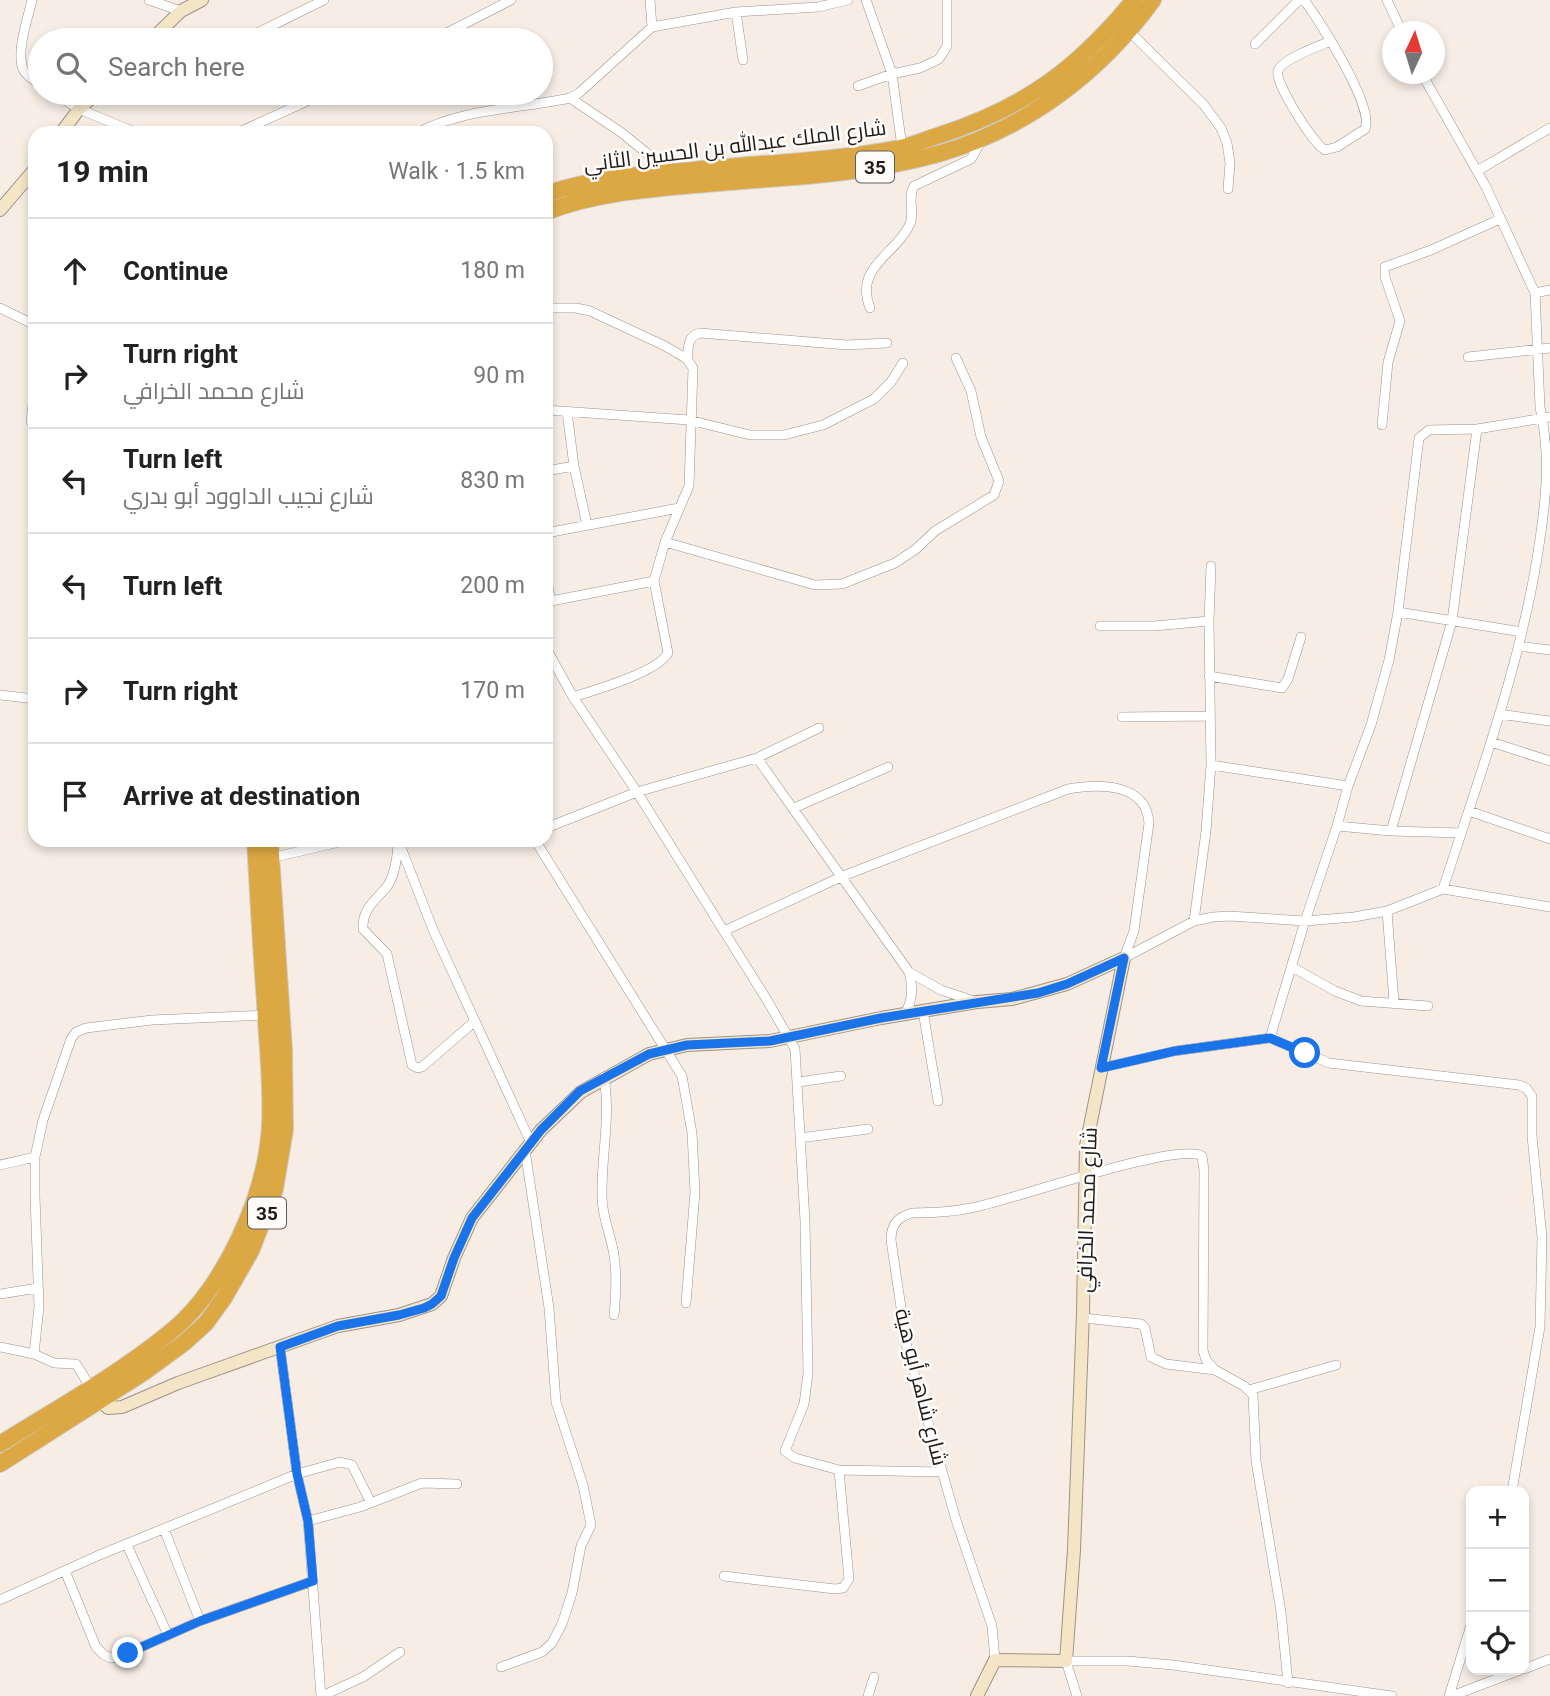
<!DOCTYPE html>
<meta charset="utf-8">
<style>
body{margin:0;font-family:Roboto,Cairo,sans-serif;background:#f6f6f6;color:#222}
.controls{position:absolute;right:21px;bottom:21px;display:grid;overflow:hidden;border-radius:14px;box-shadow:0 4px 10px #0003}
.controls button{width:63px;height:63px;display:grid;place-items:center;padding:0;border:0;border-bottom:2px solid #e0e0e0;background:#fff;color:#222;font:35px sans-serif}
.compass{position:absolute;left:1382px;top:21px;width:63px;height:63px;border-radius:50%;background:#fff;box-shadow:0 4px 10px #0003;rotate:4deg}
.stop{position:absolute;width:21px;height:21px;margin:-16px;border:5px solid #1a73e8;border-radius:50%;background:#fff}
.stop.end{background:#1a73e8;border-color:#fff;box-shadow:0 2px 7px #0008}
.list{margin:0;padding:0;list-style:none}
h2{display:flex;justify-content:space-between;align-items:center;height:91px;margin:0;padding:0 28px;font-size:30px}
h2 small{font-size:23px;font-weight:400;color:#767676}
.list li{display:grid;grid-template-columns:46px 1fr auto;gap:21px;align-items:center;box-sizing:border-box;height:105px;padding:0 28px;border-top:2px solid #e0e0e0}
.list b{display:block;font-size:26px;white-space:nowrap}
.list p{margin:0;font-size:23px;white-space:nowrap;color:#767676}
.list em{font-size:23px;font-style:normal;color:#767676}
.icon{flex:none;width:38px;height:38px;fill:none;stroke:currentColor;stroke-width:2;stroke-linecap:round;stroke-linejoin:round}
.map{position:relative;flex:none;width:1550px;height:1696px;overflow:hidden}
.search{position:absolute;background:#fff;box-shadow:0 4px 10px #0003;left:28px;top:28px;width:525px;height:77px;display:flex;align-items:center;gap:18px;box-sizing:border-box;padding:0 24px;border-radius:38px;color:#767676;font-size:26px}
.panel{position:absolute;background:#fff;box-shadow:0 4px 10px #0003;left:28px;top:126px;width:525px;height:721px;border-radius:21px}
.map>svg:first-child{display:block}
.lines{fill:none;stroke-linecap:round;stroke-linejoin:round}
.street-casing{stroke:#9c938b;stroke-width:10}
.secondary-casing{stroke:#9c938b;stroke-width:14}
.highway-casing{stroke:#cdcdcc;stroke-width:18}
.street{stroke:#fff;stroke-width:9}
.secondary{stroke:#f4e5c7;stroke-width:12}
.highway{stroke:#dba844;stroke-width:16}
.route{stroke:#1a73e8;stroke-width:9}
.labels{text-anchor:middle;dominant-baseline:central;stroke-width:5;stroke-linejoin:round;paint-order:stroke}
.shield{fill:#fefcfa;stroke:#605e5b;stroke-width:2}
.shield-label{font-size:19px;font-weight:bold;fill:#1d1a17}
.street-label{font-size:21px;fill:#1d1a17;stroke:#fefcfa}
</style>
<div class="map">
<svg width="1550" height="1696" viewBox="0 0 1550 1696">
<rect width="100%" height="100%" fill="#f7ede5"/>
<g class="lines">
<defs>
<path id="street" d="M 32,0 C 28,17 16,52 23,69 C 26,76 34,80 40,84
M 149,0 L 181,11
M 650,0 L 652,27
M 866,0 L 892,74 L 902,147
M 1304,0 C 1319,20 1375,107 1365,129 L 1337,147 L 1325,150 C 1314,145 1274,82 1278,71 C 1282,59 1319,46 1331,41
M 1387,0 L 1402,32
M 736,12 L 743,60
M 1130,32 L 1204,105 L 1221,128 L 1227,143 L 1230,163 L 1228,189
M 243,40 L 324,0
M 433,40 L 511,0
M 1255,44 L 1299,0
M 1422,74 L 1486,187 L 1535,293 L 1540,407 C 1550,454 1547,491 1540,539 C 1523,659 1480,774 1443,889
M 858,86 L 892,74 L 920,68 L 939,59 L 947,46 L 947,0
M 54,93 L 79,109 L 137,133
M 570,98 L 622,133 L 670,172
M 237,133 L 325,93
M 417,133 C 463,108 520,109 570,98 L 579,93 L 652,27 L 736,12 L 818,7 L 848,0
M 1477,171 L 1550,128
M 1535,293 L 1550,290
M 0,308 L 35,325
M 546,308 L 576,308 L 590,311 L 665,346 L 687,359 L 693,368 L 689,486 L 665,542 L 654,581 L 668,653 C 658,672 595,690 573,697
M 870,308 C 854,266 896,255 910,224 C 915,211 907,198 914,186 L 971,159 L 983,138
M 1468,357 L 1550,348
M 687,359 C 689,347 687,336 700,333 L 847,345 L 887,343
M 35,386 L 31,421 L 35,428
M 546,410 L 689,420 L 750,435 L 784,435 L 823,425 L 874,399 L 891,382 L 903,363
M 567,412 L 574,466 L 587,525
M 1382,425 L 1388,362 L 1400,321 L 1385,277 L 1385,267 L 1431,250 L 1500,219
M 552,470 L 574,466
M 546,533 L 679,508
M 665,542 L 815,585 L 842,584 L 895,563 L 916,549 L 935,531 L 994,495 L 999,481 L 981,437 L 971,391 L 956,358
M 546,576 L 551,602
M 546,602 L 654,581
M 1398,612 L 1522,632
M 1100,626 L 1154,626 L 1209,621
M 1518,646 L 1550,650
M 546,648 L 573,697 L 637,792 L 767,1000 L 795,1049 L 805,1221 L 808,1373 L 804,1404 L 785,1451 L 795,1458 L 839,1470 L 849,1579 L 843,1588 L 835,1589 L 724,1576
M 1209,676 L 1282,688 L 1288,679 L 1301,637
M 0,695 L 35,699
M 1499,714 L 1550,721
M 1122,717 L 1209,716
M 1491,742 L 1550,761
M 757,758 L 909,972 L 941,990 L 974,1001
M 1211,765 L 1348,786
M 794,808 L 888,767
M 1469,811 L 1550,839
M 1337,826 L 1391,831 L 1461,833
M 546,828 L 637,792 L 757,758 L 819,728
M 1391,831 L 1452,621 L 1477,429
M 398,840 L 434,932 L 531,1143
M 535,840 L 682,1076 L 692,1133 L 695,1192 L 686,1303
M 398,845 C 397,858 395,874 388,885 C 377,900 362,907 363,929 L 387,954 L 412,1065 L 418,1068 L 422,1067 L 475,1021
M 271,858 L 348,840
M 1387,911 L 1394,1002
M 1194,921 L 1206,831 L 1211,765 L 1209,621 L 1211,566
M 724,931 L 843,876 L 1068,789 C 1098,784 1146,782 1149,823 L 1134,931 L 1124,958
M 1124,958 L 1194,921 L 1213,917 L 1229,916 L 1305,921 L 1354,917 L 1387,911 L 1443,889 L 1550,907
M 1292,967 L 1335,991 L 1361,1001 L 1428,1006
M 923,1011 L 938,1101
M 905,1014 C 913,999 913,988 909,972
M 1270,1038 L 1305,921 L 1337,826 L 1348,786 L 1371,725 L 1389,660 L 1398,612 L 1419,438 L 1429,430 L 1477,429 L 1550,417
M 1101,1068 L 1175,1051 L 1270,1038 L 1329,1063 L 1519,1085 L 1526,1088 L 1532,1096 L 1532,1136 L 1542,1237 L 1540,1327 L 1512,1491
M 604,1077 C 611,1118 601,1157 602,1197 C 602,1217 611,1235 614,1255 C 617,1275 616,1295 614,1315
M 798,1082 L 841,1076
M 800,1138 L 868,1129
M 0,1165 L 35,1157
M 0,1294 L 38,1288
M 1083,1318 L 1141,1324 L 1145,1328 L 1151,1357 L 1166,1364 L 1215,1370
M 0,1347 L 34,1354 L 54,1363 L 76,1364 L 91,1388
M 280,1347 L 297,1474 L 308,1521 L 321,1696
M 34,1354 L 39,1307 L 35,1196 L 35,1157 L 43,1120 L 71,1039 L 76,1032 L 86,1028 L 152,1020 L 265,1015
M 1249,1390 L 1336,1365
M 839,1470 L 942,1472
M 308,1521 L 360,1507 L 422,1483 L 457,1484
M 164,1529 L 200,1621
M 127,1545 L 168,1635
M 65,1571 L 96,1647 L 104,1655 L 111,1658 L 119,1657 L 200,1621 L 313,1581
M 0,1600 L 97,1556 L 297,1474 L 340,1462 L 352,1465 L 371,1503
M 995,1660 L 992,1626 L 956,1520 L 907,1348 L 891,1240 C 891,1224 898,1217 912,1213 C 932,1213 952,1212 971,1208 C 1010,1201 1177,1141 1202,1156 L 1204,1170 L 1203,1350 L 1206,1360 L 1215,1370 L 1244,1386 L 1253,1395 L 1256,1461 L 1281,1612 L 1288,1683
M 501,1667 L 542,1652 L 552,1643 L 562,1624 L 572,1593 L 581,1546 L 591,1525 L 583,1485 L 556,1402 L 549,1308 L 525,1150
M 1524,1669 L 1550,1659
M 322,1696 L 363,1677 L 400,1652
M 868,1696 L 874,1677
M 1077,1696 L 1066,1661 L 1128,1661 L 1173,1665 L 1392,1696
M 1449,1696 L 1471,1625
M 1452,1696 L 1520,1670"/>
<path id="secondary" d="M 151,40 L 181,11 L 202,0
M 61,133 L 79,109 L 97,93
M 0,210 L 35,169
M 100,1401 L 108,1408 L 122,1407 L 178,1383 L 338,1326 L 399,1315 L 432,1304 L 441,1296 L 454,1258 L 472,1218 L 541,1130 L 581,1092 L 649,1054 L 687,1045 L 770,1041 L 881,1018 L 977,1002 L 1012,999 L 1067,984 L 1124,958
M 977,1696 L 995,1660 L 1066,1661 L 1074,1550 L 1083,1313 L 1086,1146 L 1124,958"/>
<path id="highway" d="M 546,194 C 594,178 643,174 693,170 C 761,163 832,161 900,148 C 913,145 927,139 940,135 C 1026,107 1077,69 1134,0
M 546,212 C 597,192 653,189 707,184 C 784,177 863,175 938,154 C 1026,129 1100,73 1153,0
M 0,1444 C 56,1409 116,1376 168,1334 C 224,1290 266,1196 270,1125 C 272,1085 267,1044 265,1004 C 261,949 258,895 255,840
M 0,1464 L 143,1373 L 184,1343 L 206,1323 L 224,1298 L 251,1251 L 275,1189 L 285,1130 L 284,1049 L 270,840"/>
</defs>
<use href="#street" class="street-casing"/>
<use href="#secondary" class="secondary-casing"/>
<use href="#highway" class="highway-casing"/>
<use href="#street" class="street"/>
<use href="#secondary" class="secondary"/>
<use href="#highway" class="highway"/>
</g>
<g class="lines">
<path class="route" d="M 128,1653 L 200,1621 L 313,1581 L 308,1521 L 297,1474 L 280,1347 L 338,1326 L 399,1315 L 424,1308 L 432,1304 L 441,1296 L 454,1258 L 472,1218 L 541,1130 L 580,1091 L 649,1054 L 687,1045 L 770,1041 L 881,1018 L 1038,993 L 1067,984 L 1124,958 L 1101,1068 L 1175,1051 L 1270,1038 L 1305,1053"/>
</g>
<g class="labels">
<g class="shield">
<rect x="856" y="151.5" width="38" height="31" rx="5"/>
<rect x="248" y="1197.5" width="38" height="31" rx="5"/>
</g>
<g class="shield-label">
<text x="875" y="167">35</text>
<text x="267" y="1213">35</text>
</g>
<g class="street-label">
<text transform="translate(735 146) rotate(-7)">شارع الملك عبدالله بن الحسين الثاني</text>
<text transform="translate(1087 1210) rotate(-88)">شارع محمد الخرافي</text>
<text transform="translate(921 1387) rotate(76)">شارع شاهر أبو هية</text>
</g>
</g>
</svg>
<div class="controls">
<button>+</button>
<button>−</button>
<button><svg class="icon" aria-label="locate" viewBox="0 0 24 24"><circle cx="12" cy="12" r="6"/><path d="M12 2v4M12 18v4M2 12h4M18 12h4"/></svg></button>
</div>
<svg class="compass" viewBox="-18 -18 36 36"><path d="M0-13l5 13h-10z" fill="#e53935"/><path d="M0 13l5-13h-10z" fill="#767676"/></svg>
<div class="stop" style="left:1305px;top:1053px"></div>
<div class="stop end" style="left:128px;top:1653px"></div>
<div class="search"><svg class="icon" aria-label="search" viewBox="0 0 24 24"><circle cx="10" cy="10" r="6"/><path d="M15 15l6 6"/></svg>Search here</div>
<section class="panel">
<h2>19 min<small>Walk · 1.5 km</small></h2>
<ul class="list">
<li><svg class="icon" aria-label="ahead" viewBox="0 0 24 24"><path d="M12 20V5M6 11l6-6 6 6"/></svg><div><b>Continue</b></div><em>180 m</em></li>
<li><svg class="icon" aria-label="right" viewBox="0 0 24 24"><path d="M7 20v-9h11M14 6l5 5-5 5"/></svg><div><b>Turn right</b><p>شارع محمد الخرافي</p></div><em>90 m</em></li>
<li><svg class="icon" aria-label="left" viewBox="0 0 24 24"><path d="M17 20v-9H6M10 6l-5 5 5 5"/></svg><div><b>Turn left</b><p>شارع نجيب الداوود أبو بدري</p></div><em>830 m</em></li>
<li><svg class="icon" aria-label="left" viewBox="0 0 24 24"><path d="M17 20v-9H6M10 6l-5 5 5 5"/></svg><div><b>Turn left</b></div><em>200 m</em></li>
<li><svg class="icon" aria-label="right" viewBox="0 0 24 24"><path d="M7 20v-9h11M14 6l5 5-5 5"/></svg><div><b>Turn right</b></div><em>170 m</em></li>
<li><svg class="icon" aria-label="arrive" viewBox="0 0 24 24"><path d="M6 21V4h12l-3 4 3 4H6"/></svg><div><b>Arrive at destination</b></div></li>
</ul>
</section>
</div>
